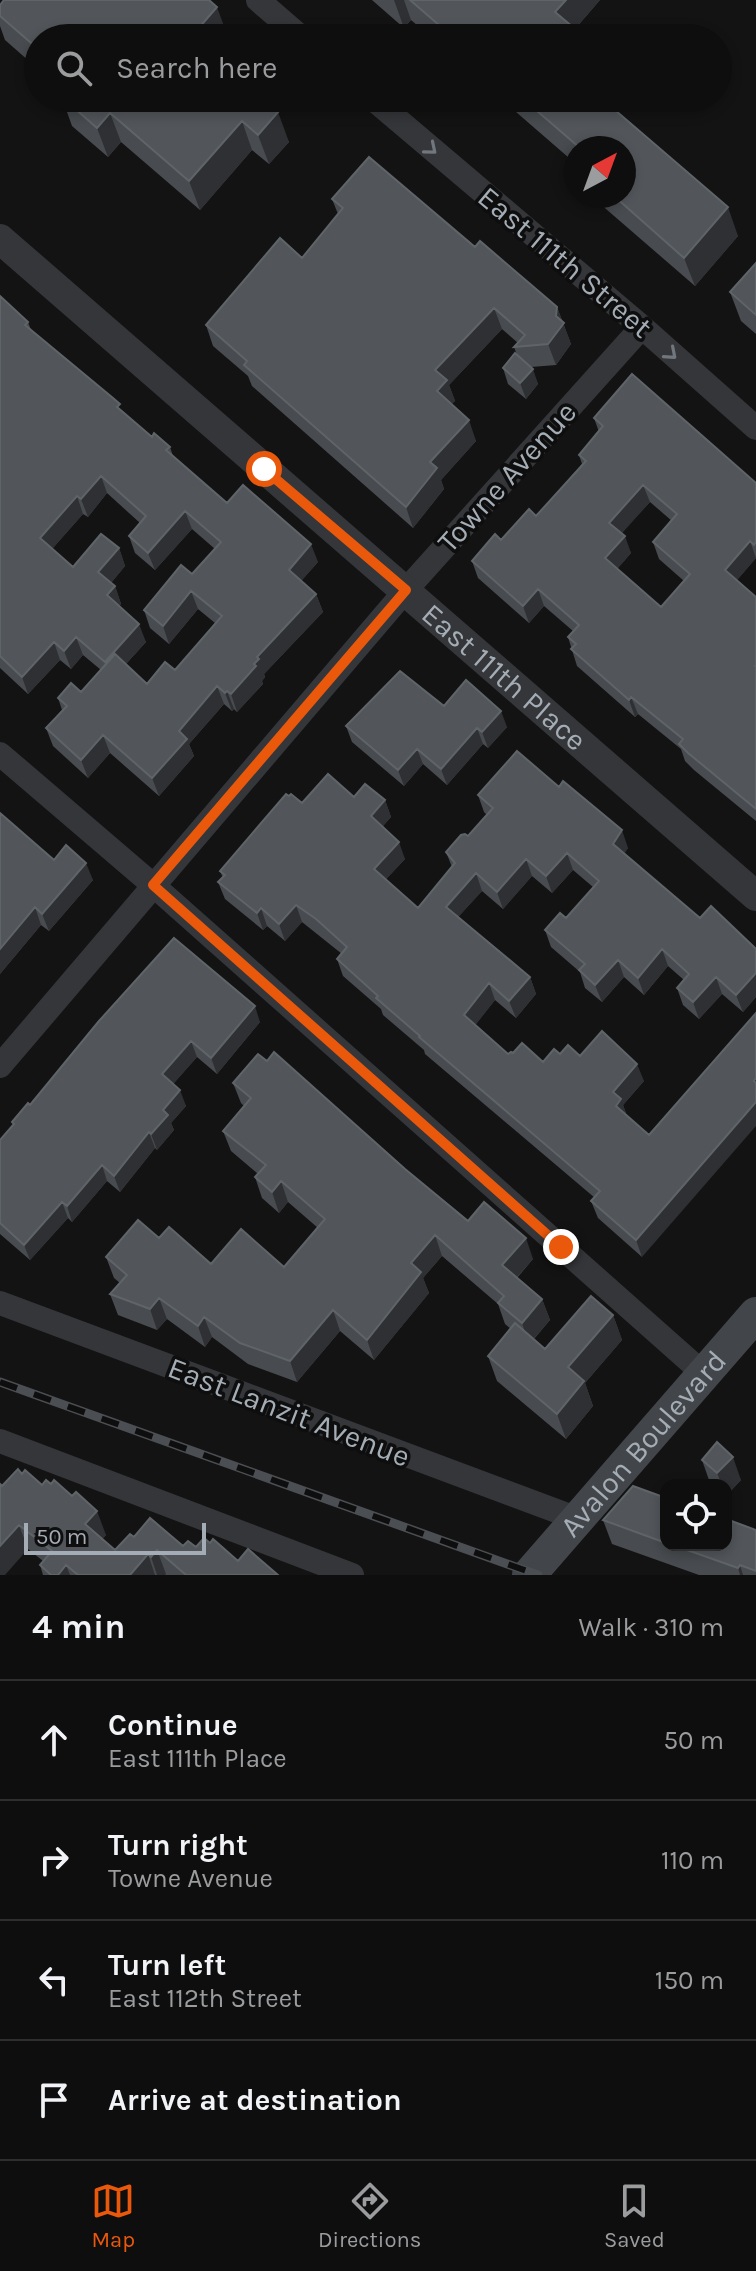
<!DOCTYPE html>
<meta charset="utf-8">
<style>
body{margin:0;font-family:Karla,sans-serif;background:#171718;color:#f1f3f6}
.controls{position:absolute;right:24px;bottom:24px;display:grid;overflow:hidden;border-radius:16px;box-shadow:0 4px 12px #0003}
.controls button{width:72px;height:72px;display:grid;place-items:center;padding:0;border:0;border-bottom:2px solid #2e2e2f;background:#0e0e0f;color:#f1f3f6;font:40px sans-serif}
.compass{position:absolute;left:564px;top:136px;width:72px;height:72px;border-radius:50%;background:#0e0e0f;box-shadow:0 4px 12px #0003;rotate:41deg}
.scale{position:absolute;left:24px;bottom:20px;width:182px;box-sizing:border-box;padding-left:8px;border:4px solid #a4adb5;border-top:0;font-size:22px;line-height:28px;white-space:nowrap;color:#a4adb5;-webkit-text-stroke:6px #0e0e0f;paint-order:stroke}
.stop{position:absolute;width:24px;height:24px;margin:-18px;border:6px solid #ea580c;border-radius:50%;background:#fff}
.stop.end{background:#ea580c;border-color:#fff;box-shadow:0 2px 8px #0008}
.list{margin:0;padding:0;list-style:none}
h2{display:flex;justify-content:space-between;align-items:center;height:104px;margin:0;padding:0 32px;font-size:34px}
h2 small{font-size:26px;font-weight:400;color:#9b9c9e}
.list li{display:grid;grid-template-columns:52px 1fr auto;gap:24px;align-items:center;box-sizing:border-box;height:120px;padding:0 32px;border-top:2px solid #2e2e2f}
.list b{display:block;font-size:30px;white-space:nowrap}
.list p{margin:0;font-size:26px;white-space:nowrap;color:#9b9c9e}
.list em{font-size:26px;font-style:normal;color:#9b9c9e}
.icon{flex:none;width:44px;height:44px;fill:none;stroke:currentColor;stroke-width:2;stroke-linecap:round;stroke-linejoin:round}
.map{position:relative;flex:none;width:756px;height:1575px;overflow:hidden}
.search{position:absolute;background:#0e0e0f;box-shadow:0 4px 12px #0003;left:24px;right:24px;top:24px;height:88px;display:flex;align-items:center;gap:20px;box-sizing:border-box;padding:0 28px;border-radius:44px;color:#9b9c9e;font-size:30px}
.sheet{height:584px;background:#0e0e0f}
nav{display:flex;justify-content:space-around;align-items:center;box-sizing:border-box;height:112px;border-top:2px solid #2e2e2f;background:#0e0e0f;font-size:22px;color:#9b9c9e}
nav a{display:grid;justify-items:center;gap:4px}
nav .on{color:#ea580c}
.map>svg:first-child{display:block}
.lines{fill:none;stroke-linecap:round;stroke-linejoin:round}
.minor{stroke:#343639;stroke-width:24}
.tertiary{stroke:#343639;stroke-width:30}
.secondary{stroke:#424549;stroke-width:34}
.rail-casing{stroke:#4b4e52;stroke-width:9}
.rail{stroke:#0e0e0f;stroke-width:6;stroke-dasharray:18;stroke-linecap:butt}
.wall{fill:#484b4f;fill-rule:evenodd}
.shaded-wall{fill:#2f3033}
.building{fill:#52565a;stroke:#5f6468;stroke-width:2;fill-rule:evenodd}
.oneway{stroke:#72777d}
.route{stroke:#ea580c;stroke-width:10}
.labels{text-anchor:middle;dominant-baseline:central;stroke-width:7;stroke-linejoin:round;paint-order:stroke}
.street-label{font-size:30px;fill:#a4adb5;stroke:#0e0e0f}
</style>
<div class="map">
<svg width="756" height="1575" viewBox="0 0 756 1575">
<rect width="100%" height="100%" fill="#131314"/>
<g class="lines">
<path class="minor" d="M 258,0 L 302,38
M 372,98 L 642,327 L 756,428
M 0,754 L 153,885 L 704,1374
M 0,1066 L 406,590 L 642,327
M 0,1303 L 578,1519
M 0,1441 L 352,1575"/>
<path class="tertiary" id="s1" d="M 0,239 L 756,896"/>
<path class="secondary" id="s2" d="M 529,1575 L 756,1314"/>
<defs>
<path id="rail" d="M 0,1382 L 538,1575"/>
</defs>
<use href="#rail" class="rail-casing"/>
<use href="#rail" class="rail"/>
</g>
<path class="wall" d="M 372,0 L 600,0 L 575,29 L 586,38 L 432,38 L 411,20 L 404,28 Z
M 0,5 L 228,37 L 227,38 L 38,38 L 38,69 L 5,40 L 0,26 Z
M 62,98 L 262,98 L 289,142 L 269,164 L 252,150 L 200,210 L 121,142 L 108,157 L 72,126 Z
M 500,98 L 626,98 L 615,110 L 738,236 L 695,286 L 591,196 L 624,196 L 624,148 L 576,148 L 576,164 Z
M 332,199 L 475,247 L 557,307 L 571,344 L 556,365 L 531,367 L 538,384 L 526,399 L 508,384 L 503,368 L 517,355 L 514,347 L 518,343 L 502,329 L 449,385 L 455,401 L 451,404 L 476,441 L 441,480 L 444,489 L 413,528 L 252,386 L 248,376 L 213,346 L 206,325 L 302,258 L 338,214 Z
M 756,263 L 756,334 L 741,321 L 730,292 Z
M 0,296 L 28,322 L 31,330 L 152,437 L 170,447 L 173,456 L 227,503 L 318,562 L 301,581 L 316,594 L 323,612 L 264,674 L 265,677 L 262,681 L 263,684 L 237,712 L 234,709 L 232,711 L 224,704 L 189,744 L 194,756 L 159,796 L 110,753 L 88,778 L 53,746 L 46,728 L 62,710 L 58,698 L 81,692 L 101,670 L 83,655 L 71,669 L 60,660 L 28,694 L 0,668 ZM 107,493 L 140,523 L 129,536 L 135,553 L 155,570 L 192,529 L 215,549 L 192,574 L 144,610 L 150,628 L 169,644 L 198,609 L 215,623 L 175,670 L 147,684 L 126,664 L 146,642 L 119,606 L 121,604 L 115,586 L 111,583 L 125,566 L 119,548 L 73,567 L 52,549 L 83,514 L 88,517 Z
M 594,418 L 756,483 L 756,558 L 737,580 L 756,597 L 756,821 L 694,770 L 685,761 L 681,749 L 638,714 L 635,717 L 577,666 L 568,637 L 573,631 L 544,606 L 529,623 L 478,578 L 472,561 L 536,516 L 582,464 L 579,455 L 599,432 ZM 650,502 L 672,521 L 653,542 L 659,559 L 684,581 L 661,607 L 617,569 L 631,553 L 621,533 Z
M 444,706 L 507,727 L 488,748 L 483,744 L 447,785 L 423,764 L 404,786 L 352,742 L 346,726 Z
M 478,795 L 628,848 L 624,853 L 700,918 L 756,949 L 756,997 L 743,1012 L 722,994 L 699,1019 L 683,1005 L 677,988 L 684,980 L 668,966 L 644,995 L 624,977 L 602,1002 L 585,988 L 580,972 L 551,947 L 545,930 L 566,918 L 593,887 L 573,870 L 552,893 L 532,876 L 503,909 L 482,891 L 458,917 L 530,977 L 536,994 L 516,1018 L 495,1000 L 475,1025 L 508,1054 L 513,1053 L 543,1062 L 560,1054 L 580,1056 L 644,1081 L 623,1105 L 627,1116 L 642,1257 L 598,1218 L 591,1201 L 595,1198 L 425,1054 L 424,1050 L 383,1015 L 381,1009 L 343,976 L 337,959 L 342,954 L 302,922 L 285,941 L 267,926 L 263,930 L 225,899 L 218,882 L 223,878 L 220,871 L 289,796 L 302,803 L 354,797 L 385,800 L 391,817 L 382,827 L 405,859 L 386,879 L 418,908 L 452,867 L 446,852 L 468,836 L 487,815 L 484,812 Z
M 0,813 L 54,860 L 93,880 L 49,931 L 41,925 L 0,974 Z
M 99,1021 L 260,1022 L 217,1074 L 197,1057 L 173,1084 L 186,1106 L 171,1123 L 174,1130 L 157,1150 L 155,1148 L 120,1192 L 107,1181 L 72,1222 L 68,1218 L 30,1260 L 0,1234 L 0,1140 L 13,1125 L 12,1122 L 30,1105 Z
M 233,1083 L 405,1169 L 468,1221 L 533,1259 L 517,1278 L 542,1299 L 550,1320 L 534,1339 L 545,1349 L 613,1315 L 622,1340 L 585,1383 L 593,1406 L 566,1439 L 497,1381 L 488,1356 L 511,1329 L 505,1324 L 498,1304 L 442,1256 L 423,1278 L 429,1293 L 374,1360 L 340,1331 L 297,1382 L 248,1364 L 212,1337 L 205,1347 L 167,1319 L 157,1330 L 118,1315 L 110,1294 L 120,1283 L 114,1278 L 106,1257 L 159,1238 L 211,1264 L 284,1267 L 318,1228 L 288,1202 L 279,1213 L 262,1198 L 255,1177 L 258,1174 L 231,1151 L 223,1131 L 244,1106 L 241,1103 Z
M 702,1460 L 741,1480 L 726,1496 L 726,1485 L 713,1485 L 710,1483 Z
M 22,1474 L 42,1485 L 106,1535 L 102,1539 L 115,1550 L 134,1537 L 196,1547 L 210,1543 L 238,1561 L 278,1575 L 43,1575 L 40,1565 L 43,1561 L 28,1549 L 2,1486 Z
M 666,1498 L 666,1545 L 726,1545 L 756,1530 L 756,1575 L 699,1575 L 612,1544 L 603,1520 Z"/>
<path class="shaded-wall" d="M 394,0 L 404,0 L 411,20 L 404,28 Z
M 566,0 L 600,0 L 567,38 L 555,12 Z
M 217,7 L 228,37 L 227,38 L 192,38 Z
M 597,98 L 626,98 L 605,121 Z
M 278,112 L 289,142 L 269,164 L 258,135 Z
M 110,113 L 121,142 L 108,157 L 97,128 Z
M 242,121 L 252,150 L 200,210 L 189,181 Z
M 728,207 L 738,236 L 695,286 L 684,258 Z
M 557,307 L 571,344 L 556,365 L 548,344 Z
M 494,308 L 502,329 L 449,385 L 455,401 L 445,412 L 437,391 L 435,370 Z
M 533,369 L 538,384 L 526,399 L 520,383 Z
M 469,420 L 476,441 L 441,480 L 444,489 L 413,528 L 406,507 L 430,462 Z
M 101,476 L 107,493 L 88,517 L 81,499 Z
M 643,485 L 650,502 L 616,540 L 609,523 Z
M 77,496 L 83,514 L 46,556 L 40,538 Z
M 185,511 L 192,529 L 155,570 L 148,553 Z
M 625,536 L 631,553 L 612,575 L 605,558 Z
M 750,541 L 756,558 L 731,587 L 725,570 Z
M 311,544 L 318,562 L 295,588 L 289,570 Z
M 119,548 L 125,566 L 105,590 L 98,572 Z
M 115,586 L 121,604 L 113,613 L 107,595 Z
M 538,589 L 544,606 L 529,623 L 523,606 Z
M 191,591 L 198,609 L 169,644 L 163,626 Z
M 316,594 L 323,612 L 264,674 L 265,677 L 262,681 L 263,684 L 237,712 L 231,694 L 254,664 L 257,657 Z
M 139,624 L 146,642 L 111,680 L 105,662 Z
M 76,637 L 83,655 L 71,669 L 64,651 Z
M 54,642 L 60,660 L 28,694 L 22,677 Z
M 217,686 L 224,704 L 189,744 L 194,756 L 159,796 L 152,778 L 179,731 Z
M 227,691 L 234,709 L 232,711 L 225,693 Z
M 631,697 L 638,714 L 635,717 L 629,700 Z
M 501,711 L 507,727 L 488,748 L 482,732 Z
M 477,728 L 483,744 L 447,785 L 441,769 Z
M 103,735 L 110,753 L 88,778 L 81,760 Z
M 417,749 L 423,764 L 404,786 L 398,770 Z
M 385,800 L 391,817 L 377,833 L 371,816 Z
M 622,830 L 628,848 L 620,861 L 613,844 Z
M 399,842 L 405,859 L 380,886 L 374,869 Z
M 567,853 L 573,870 L 552,893 L 546,876 Z
M 526,859 L 532,876 L 503,909 L 497,892 Z
M 86,863 L 93,880 L 49,931 L 42,914 Z
M 476,873 L 482,891 L 452,924 L 446,907 Z
M 296,905 L 302,922 L 285,941 L 279,924 Z
M 35,907 L 41,925 L 0,974 L 0,949 Z
M 261,908 L 267,926 L 263,930 L 257,913 Z
M 662,949 L 668,966 L 644,995 L 638,978 Z
M 618,960 L 624,977 L 602,1002 L 595,985 Z
M 756,973 L 756,997 L 743,1012 L 736,995 Z
M 530,977 L 536,994 L 516,1018 L 509,1001 Z
M 716,977 L 722,994 L 699,1019 L 693,1002 Z
M 489,983 L 495,1000 L 470,1032 L 464,1015 Z
M 255,1006 L 260,1022 L 217,1074 L 211,1058 Z
M 191,1041 L 197,1057 L 168,1090 L 162,1074 Z
M 637,1064 L 644,1081 L 623,1105 L 627,1116 L 616,1106 L 613,1092 Z
M 180,1090 L 186,1106 L 171,1123 L 174,1130 L 157,1150 L 151,1134 L 163,1110 Z
M 756,1102 L 756,1126 L 642,1257 L 636,1240 Z
M 149,1132 L 155,1148 L 120,1192 L 114,1176 Z
M 102,1165 L 107,1181 L 72,1222 L 67,1206 Z
M 281,1181 L 288,1202 L 279,1213 L 272,1192 Z
M 62,1202 L 68,1218 L 30,1260 L 24,1245 Z
M 435,1235 L 442,1256 L 423,1278 L 429,1293 L 374,1360 L 367,1340 L 411,1263 Z
M 526,1238 L 533,1259 L 509,1286 L 502,1265 Z
M 159,1298 L 167,1319 L 157,1330 L 150,1309 Z
M 542,1299 L 550,1320 L 529,1344 L 522,1323 Z
M 333,1310 L 340,1331 L 297,1382 L 290,1361 Z
M 613,1315 L 622,1340 L 585,1383 L 593,1406 L 566,1439 L 557,1414 L 568,1367 Z
M 204,1317 L 212,1337 L 205,1347 L 198,1326 Z
M 733,1457 L 741,1480 L 726,1496 L 726,1485 L 722,1485 L 717,1473 Z
M 97,1511 L 106,1535 L 94,1549 L 85,1524 Z
M 19,1525 L 28,1549 L 5,1575 L 0,1575 L 0,1546 Z
M 157,1550 L 166,1574 L 165,1575 L 157,1575 L 151,1557 Z
M 148,1554 L 155,1575 L 130,1575 Z
M 66,1565 L 70,1575 L 58,1575 Z
M 740,1565 L 743,1575 L 740,1575 L 738,1568 Z"/>
<path class="building" d="M 4,0 L 209,0 L 217,7 L 191,37 L 192,38 L 38,38 L 38,49 L 0,16 L 0,5 Z
M 410,0 L 566,0 L 555,12 L 586,38 L 454,38 Z
M 63,98 L 262,98 L 278,112 L 258,135 L 242,121 L 189,181 L 110,113 L 97,128 Z
M 522,98 L 601,98 L 728,207 L 684,258 L 614,196 L 624,196 L 624,148 L 580,148 Z
M 369,157 L 475,247 L 480,241 L 557,307 L 556,316 L 564,323 L 548,344 L 514,347 L 525,335 L 494,308 L 435,370 L 447,380 L 437,391 L 469,420 L 430,462 L 437,468 L 406,507 L 244,365 L 247,361 L 206,325 L 280,238 L 302,258 L 343,208 L 332,199 Z
M 756,263 L 756,315 L 730,292 Z
M 0,296 L 28,322 L 25,325 L 113,398 L 120,404 L 117,407 L 152,437 L 154,433 L 170,447 L 166,450 L 227,503 L 243,485 L 311,544 L 289,570 L 316,594 L 257,657 L 259,659 L 254,664 L 256,666 L 231,694 L 227,691 L 225,693 L 217,686 L 179,731 L 187,739 L 152,778 L 103,735 L 81,760 L 46,728 L 67,706 L 58,698 L 71,683 L 81,692 L 115,654 L 147,684 L 165,662 L 175,670 L 222,616 L 191,591 L 163,626 L 144,610 L 181,565 L 192,574 L 221,542 L 185,511 L 148,553 L 129,536 L 146,516 L 101,476 L 81,499 L 77,496 L 40,538 L 73,567 L 101,534 L 119,548 L 98,572 L 115,586 L 107,595 L 139,624 L 105,662 L 76,637 L 64,651 L 54,642 L 22,677 L 0,656 Z
M 515,353 L 533,369 L 520,383 L 503,368 Z
M 632,374 L 756,483 L 756,542 L 754,545 L 750,541 L 725,570 L 756,597 L 756,665 L 755,666 L 756,667 L 756,809 L 688,753 L 679,744 L 683,739 L 631,697 L 629,700 L 571,649 L 576,644 L 568,637 L 579,625 L 538,589 L 523,606 L 472,561 L 495,534 L 501,540 L 529,509 L 536,516 L 586,461 L 579,455 L 603,426 L 594,418 ZM 643,485 L 677,514 L 653,542 L 690,574 L 661,607 L 605,558 L 625,536 L 609,523 Z
M 400,671 L 444,706 L 466,680 L 501,711 L 482,732 L 477,728 L 441,769 L 417,749 L 398,770 L 346,726 Z
M 517,751 L 559,787 L 563,781 L 622,830 L 613,844 L 700,918 L 711,906 L 756,949 L 756,973 L 736,995 L 716,977 L 693,1002 L 677,988 L 689,974 L 662,949 L 638,978 L 618,960 L 595,985 L 579,970 L 585,964 L 545,930 L 560,913 L 566,918 L 599,881 L 567,853 L 546,876 L 526,859 L 497,892 L 476,873 L 446,907 L 530,977 L 509,1001 L 489,983 L 464,1015 L 508,1054 L 511,1052 L 513,1053 L 522,1043 L 543,1062 L 554,1049 L 560,1054 L 568,1045 L 580,1056 L 602,1031 L 637,1064 L 613,1092 L 621,1099 L 616,1106 L 649,1135 L 756,1013 L 756,1078 L 754,1081 L 756,1083 L 756,1102 L 636,1240 L 591,1201 L 600,1191 L 419,1037 L 420,1036 L 376,998 L 378,996 L 337,959 L 347,947 L 316,919 L 296,905 L 279,924 L 261,908 L 257,913 L 218,882 L 225,875 L 220,871 L 286,794 L 289,796 L 291,794 L 302,803 L 328,774 L 354,797 L 365,784 L 385,800 L 371,816 L 399,842 L 374,869 L 418,908 L 455,863 L 446,852 L 461,835 L 465,834 L 468,836 L 493,808 L 478,795 Z
M 0,813 L 54,860 L 66,845 L 86,863 L 42,914 L 35,907 L 0,949 Z
M 174,938 L 255,1006 L 211,1058 L 191,1041 L 162,1074 L 180,1090 L 163,1110 L 168,1115 L 151,1134 L 149,1132 L 114,1176 L 102,1165 L 67,1206 L 62,1202 L 24,1245 L 0,1223 L 0,1140 L 14,1124 L 12,1122 L 28,1103 L 30,1105 L 99,1021 Z
M 274,1052 L 405,1169 L 468,1221 L 484,1202 L 526,1238 L 502,1265 L 542,1299 L 522,1323 L 498,1303 L 504,1296 L 435,1235 L 411,1263 L 421,1272 L 367,1340 L 333,1310 L 290,1361 L 240,1343 L 204,1317 L 198,1326 L 159,1298 L 150,1309 L 110,1294 L 127,1275 L 106,1257 L 138,1220 L 159,1238 L 169,1227 L 211,1264 L 241,1229 L 284,1267 L 325,1219 L 281,1181 L 272,1192 L 255,1177 L 266,1165 L 223,1131 L 251,1098 L 233,1083 L 258,1054 L 267,1061 Z
M 591,1296 L 613,1315 L 568,1367 L 584,1381 L 557,1414 L 488,1356 L 515,1323 L 545,1349 Z
M 717,1442 L 733,1457 L 717,1473 L 702,1460 Z
M 18,1469 L 22,1474 L 25,1470 L 42,1485 L 46,1480 L 51,1484 L 54,1480 L 72,1496 L 76,1492 L 97,1511 L 85,1524 L 115,1550 L 130,1534 L 134,1537 L 150,1518 L 183,1546 L 188,1541 L 196,1547 L 204,1538 L 210,1543 L 213,1539 L 238,1561 L 248,1549 L 278,1575 L 186,1575 L 157,1550 L 151,1557 L 148,1554 L 130,1575 L 78,1575 L 66,1565 L 58,1575 L 51,1575 L 40,1565 L 52,1551 L 19,1525 L 0,1546 L 0,1484 L 2,1486 Z
M 633,1486 L 666,1498 L 666,1543 L 603,1520 Z
M 726,1519 L 756,1530 L 756,1571 L 740,1565 L 738,1568 L 673,1545 L 726,1545 Z"/>
<defs><path id="oneway-chevron" d="M-2-3.5L2.5 0L-2 3.5" fill="none" stroke-width="1.6" stroke-linecap="round" stroke-linejoin="round" transform="scale(2)"/></defs>
<g class="oneway">
<use href="#oneway-chevron" transform="translate(431 149) rotate(40)"/>
<use href="#oneway-chevron" transform="translate(671 354) rotate(41)"/>
</g>
<g class="lines">
<path class="route" d="M 264,469 L 406,590 L 153,885 L 561,1247"/>
</g>
<g class="labels">
<g class="street-label">
<text transform="translate(565 262) rotate(40)">East 111th Street</text>
<text transform="translate(507 477) rotate(-48)">Towne Avenue</text>
<text stroke="none"><textPath href="#s1" startOffset="668">East 111th Place</textPath></text>
<text transform="translate(289 1412) rotate(21)">East Lanzit Avenue</text>
<text stroke="none"><textPath href="#s2" startOffset="174">Avalon Boulevard</textPath></text>
</g>
</g>
</svg>
<div class="controls">
<button><svg class="icon" aria-label="locate" viewBox="0 0 24 24"><circle cx="12" cy="12" r="6"/><path d="M12 2v4M12 18v4M2 12h4M18 12h4"/></svg></button>
</div>
<svg class="compass" viewBox="-18 -18 36 36"><path d="M0-13l5 13h-10z" fill="#e53935"/><path d="M0 13l5-13h-10z" fill="#9b9c9e"/></svg>
<div class="scale">50 m</div>
<div class="stop" style="left:264px;top:469px"></div>
<div class="stop end" style="left:561px;top:1247px"></div>
<div class="search"><svg class="icon" aria-label="search" viewBox="0 0 24 24"><circle cx="10" cy="10" r="6"/><path d="M15 15l6 6"/></svg>Search here</div>
</div>
<section class="sheet">
<h2>4 min<small>Walk · 310 m</small></h2>
<ul class="list">
<li><svg class="icon" aria-label="ahead" viewBox="0 0 24 24"><path d="M12 20V5M6 11l6-6 6 6"/></svg><div><b>Continue</b><p>East 111th Place</p></div><em>50 m</em></li>
<li><svg class="icon" aria-label="right" viewBox="0 0 24 24"><path d="M7 20v-9h11M14 6l5 5-5 5"/></svg><div><b>Turn right</b><p>Towne Avenue</p></div><em>110 m</em></li>
<li><svg class="icon" aria-label="left" viewBox="0 0 24 24"><path d="M17 20v-9H6M10 6l-5 5 5 5"/></svg><div><b>Turn left</b><p>East 112th Street</p></div><em>150 m</em></li>
<li><svg class="icon" aria-label="arrive" viewBox="0 0 24 24"><path d="M6 21V4h12l-3 4 3 4H6"/></svg><div><b>Arrive at destination</b></div></li>
</ul>
</section>
<nav>
<a class="on"><svg class="icon" aria-label="map" viewBox="0 0 24 24"><path d="M3 6l6-2 6 2 6-2v14l-6 2-6-2-6 2zM9 4v14M15 6v14"/></svg>Map</a>
<a><svg class="icon" aria-label="directions" viewBox="0 0 24 24"><path d="M12 3l9 9-9 9-9-9zM9 14v-3h6M13 9l2 2-2 2"/></svg>Directions</a>
<a><svg class="icon" aria-label="saved" viewBox="0 0 24 24"><path d="M7 4h10v16l-5-4-5 4z"/></svg>Saved</a>
</nav>
